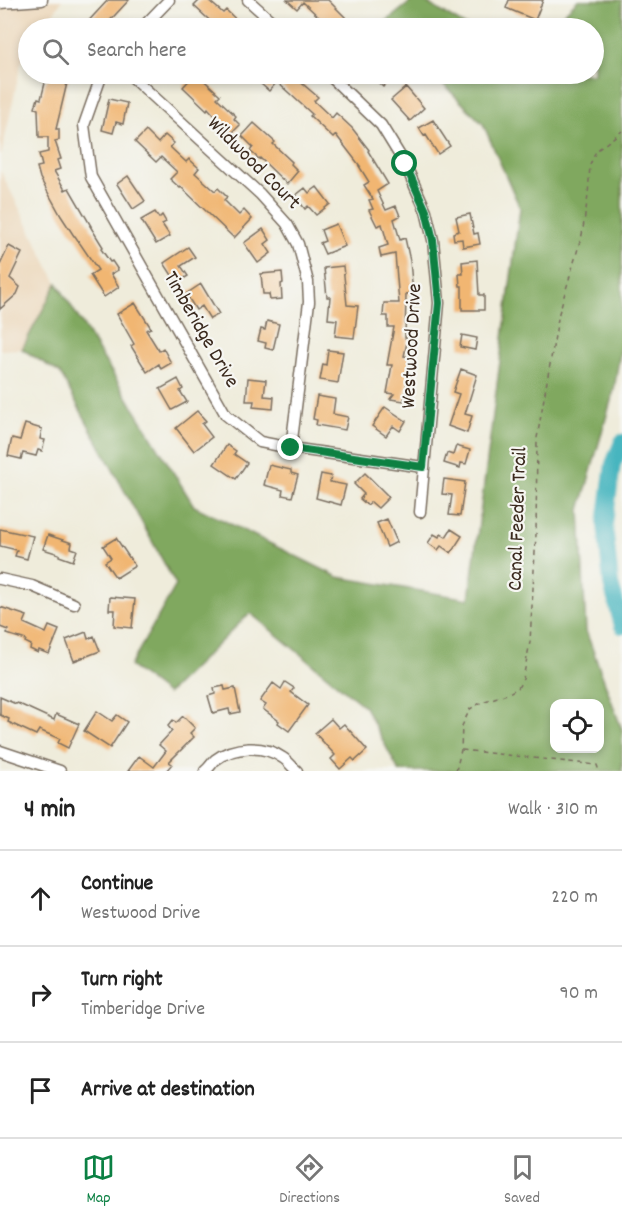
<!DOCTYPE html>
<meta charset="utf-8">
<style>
body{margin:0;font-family:Dekko,sans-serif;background:#f2f2f2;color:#222}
.controls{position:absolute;right:18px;bottom:18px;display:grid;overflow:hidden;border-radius:12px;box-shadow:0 3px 9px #0003}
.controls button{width:54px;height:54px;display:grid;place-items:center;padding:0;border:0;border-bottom:2px solid #e0e0e0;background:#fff;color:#222;font:30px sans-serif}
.stop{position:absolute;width:18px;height:18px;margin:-14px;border:4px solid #0b8043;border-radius:50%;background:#fff}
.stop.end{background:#0b8043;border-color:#fff;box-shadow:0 2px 6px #0008}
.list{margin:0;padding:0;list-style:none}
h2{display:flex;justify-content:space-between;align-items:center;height:78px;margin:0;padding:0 24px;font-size:26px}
h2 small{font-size:20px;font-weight:400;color:#767676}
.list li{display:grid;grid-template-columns:39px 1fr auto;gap:18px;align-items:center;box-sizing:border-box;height:96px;padding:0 24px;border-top:2px solid #e0e0e0}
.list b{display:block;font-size:22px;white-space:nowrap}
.list p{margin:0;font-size:20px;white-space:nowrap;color:#767676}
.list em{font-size:20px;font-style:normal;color:#767676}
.icon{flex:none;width:33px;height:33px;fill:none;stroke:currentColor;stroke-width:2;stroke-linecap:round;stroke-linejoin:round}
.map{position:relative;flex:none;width:622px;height:771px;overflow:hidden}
.search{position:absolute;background:#fff;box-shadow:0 3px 9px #0003;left:18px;right:18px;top:18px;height:66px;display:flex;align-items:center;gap:15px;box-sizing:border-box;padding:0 21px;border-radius:33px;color:#767676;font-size:22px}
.sheet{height:366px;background:#fff}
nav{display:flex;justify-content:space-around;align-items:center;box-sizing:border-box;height:84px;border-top:2px solid #e0e0e0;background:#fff;font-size:16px;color:#767676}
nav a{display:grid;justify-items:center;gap:3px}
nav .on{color:#0b8043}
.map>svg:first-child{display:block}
.built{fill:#ecd7ba}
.forest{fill:#80a85f;stroke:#5e693e;stroke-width:1.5;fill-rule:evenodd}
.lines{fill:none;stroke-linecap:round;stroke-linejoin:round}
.river{stroke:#46b5bf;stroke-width:16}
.building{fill:#f1b672}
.minor-casing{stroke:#7a6e60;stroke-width:13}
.path{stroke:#7a6e60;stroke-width:1.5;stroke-dasharray:4.5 4.5;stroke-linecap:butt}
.minor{stroke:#fff;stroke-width:10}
.route{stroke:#0b8043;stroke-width:8}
.labels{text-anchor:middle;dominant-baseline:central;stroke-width:4.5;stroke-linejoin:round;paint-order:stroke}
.street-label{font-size:21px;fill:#3b2a1e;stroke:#f6f6f2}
</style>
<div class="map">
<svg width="622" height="771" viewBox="0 0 622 771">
<rect width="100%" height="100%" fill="#f6f6f2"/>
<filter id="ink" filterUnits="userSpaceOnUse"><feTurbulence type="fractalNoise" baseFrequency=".0167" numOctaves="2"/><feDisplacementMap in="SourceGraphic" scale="12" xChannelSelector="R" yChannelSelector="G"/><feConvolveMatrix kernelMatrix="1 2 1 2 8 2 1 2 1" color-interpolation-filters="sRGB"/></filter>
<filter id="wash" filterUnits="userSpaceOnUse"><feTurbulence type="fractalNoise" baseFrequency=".008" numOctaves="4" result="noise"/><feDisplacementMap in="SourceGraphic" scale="24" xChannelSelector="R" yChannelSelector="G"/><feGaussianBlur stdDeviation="1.35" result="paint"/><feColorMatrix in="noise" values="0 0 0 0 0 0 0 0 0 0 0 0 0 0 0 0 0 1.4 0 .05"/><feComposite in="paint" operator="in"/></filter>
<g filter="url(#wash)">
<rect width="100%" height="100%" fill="#efecdb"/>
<path class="built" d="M 0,0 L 62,0 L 44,28 L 28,28 L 28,52 L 21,64 L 0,161 Z
M 0,170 L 57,283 L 22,349 L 0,350 Z"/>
<path class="forest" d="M 413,0 L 422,0 L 469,28 L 387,28 L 383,24 Z
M 578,0 L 622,0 L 622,340 L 614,390 L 580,510 L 586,631 L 622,730 L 622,771 L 399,771 L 365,707 L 250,613 L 167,694 L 130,666 L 176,585 L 60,373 L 22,349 L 57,283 L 194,506 L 338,577 L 469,599 L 520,208 L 483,124 L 433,74 L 594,74 L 594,28 L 549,28 ZM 554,704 L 600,704 L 600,748 L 554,748 Z"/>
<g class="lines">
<path class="river" d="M 622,442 L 613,464 L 605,524 L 611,584 L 622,626"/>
</g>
<g id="blocks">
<path class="building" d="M 108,0 L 129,0 L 103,28 L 82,28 Z
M 200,0 L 208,0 L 223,13 L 226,10 L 245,28 L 218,28 L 194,6 Z
M 287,0 L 328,0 L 356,28 L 312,28 L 321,19 L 303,2 L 297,9 Z
M 509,0 L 543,0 L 535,20 L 506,8 Z
M 50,74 L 72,74 L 67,83 L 56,129 L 59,129 L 59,140 L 55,141 L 61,159 L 57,160 L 60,169 L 54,171 L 65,190 L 69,188 L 91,226 L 90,226 L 103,247 L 101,249 L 110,262 L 112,261 L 118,270 L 111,274 L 119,287 L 104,297 L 90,275 L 98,270 L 75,236 L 74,236 L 61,216 L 40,178 L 37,167 L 42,166 L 39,154 L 48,152 L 48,137 L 39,137 L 38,109 L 35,108 L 38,98 L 41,99 L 45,83 Z
M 195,74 L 197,74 L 220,95 L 217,98 L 236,116 L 234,119 L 240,125 L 231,134 L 208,108 L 207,110 L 183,87 Z
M 259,74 L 291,74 L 318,97 L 314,101 L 332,118 L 336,113 L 352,128 L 369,150 L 368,151 L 388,184 L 377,191 L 386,210 L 396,206 L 400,216 L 394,219 L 400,240 L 405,238 L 410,261 L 413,293 L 406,294 L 405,338 L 408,338 L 404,356 L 411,357 L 404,401 L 390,399 L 394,394 L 387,393 L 392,365 L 387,365 L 394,327 L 388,327 L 388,316 L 383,316 L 384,303 L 399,303 L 395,254 L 381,257 L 379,248 L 388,245 L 382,224 L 377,226 L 369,210 L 373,209 L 369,200 L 373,199 L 364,185 L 369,182 L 359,166 L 360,166 L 336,135 L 333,138 L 310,116 L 312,114 L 277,82 L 269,91 L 261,84 L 265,79 Z
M 369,74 L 388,74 L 392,77 L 383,87 Z
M 406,87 L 424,108 L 410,121 L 391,100 Z
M 109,99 L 127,103 L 123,124 L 116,122 L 113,133 L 102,130 Z
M 433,120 L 450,146 L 438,154 L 426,135 L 424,136 L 419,128 Z
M 254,123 L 275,142 L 273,144 L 292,162 L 291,164 L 298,171 L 287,184 L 260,158 L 259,159 L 250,151 L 253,147 L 242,136 Z
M 146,131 L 158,143 L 165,135 L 174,143 L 170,147 L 186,162 L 189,159 L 199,168 L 195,173 L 215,191 L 218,188 L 227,197 L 224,200 L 239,215 L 244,210 L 252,219 L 234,238 L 181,187 L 180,188 L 170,179 L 177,172 L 161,157 L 156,162 L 135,142 Z
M 128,176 L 145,201 L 133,209 L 117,184 Z
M 317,187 L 330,204 L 316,215 L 308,206 L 305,209 L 295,196 L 305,188 L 309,193 Z
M 155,212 L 159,218 L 162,215 L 166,222 L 162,224 L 170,236 L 156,244 L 141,220 Z
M 470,214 L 474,234 L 478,233 L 480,244 L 463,247 L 462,239 L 454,240 L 453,233 L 459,231 L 456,217 Z
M 336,224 L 345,246 L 325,254 L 320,243 L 325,241 L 321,230 Z
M 263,229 L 270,240 L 265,244 L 271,253 L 258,263 L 244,243 Z
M 9,246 L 22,253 L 10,278 L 20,287 L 17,294 L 0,309 L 0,265 Z
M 188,247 L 195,257 L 181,266 L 188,276 L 177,283 L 164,263 Z
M 477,260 L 479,295 L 484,295 L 484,310 L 462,310 L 462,286 L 460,286 L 459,274 L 463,274 L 462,262 Z
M 343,266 L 347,305 L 358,306 L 354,338 L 335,336 L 337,320 L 328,319 L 330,297 L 327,297 L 324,268 Z
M 282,272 L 283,283 L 281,284 L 282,299 L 270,300 L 269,294 L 263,294 L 261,274 Z
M 201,284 L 219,314 L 210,319 L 202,306 L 196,310 L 186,294 Z
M 135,303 L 151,328 L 146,330 L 159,351 L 163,348 L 171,363 L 161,369 L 159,364 L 147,372 L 131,346 L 134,344 L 117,314 Z
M 267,321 L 279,324 L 273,350 L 265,348 L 266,343 L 258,341 L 261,329 L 265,330 Z
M 462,335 L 477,338 L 475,350 L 460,347 Z
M 328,350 L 343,352 L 338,383 L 320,380 L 323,364 L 326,365 Z
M 461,369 L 477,375 L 465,414 L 472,416 L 467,433 L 448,426 L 459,394 L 453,392 Z
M 248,378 L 266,380 L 264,396 L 274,397 L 273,409 L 253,407 L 254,401 L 246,401 Z
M 178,379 L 183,389 L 180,391 L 187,402 L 172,410 L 160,389 Z
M 317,396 L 335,399 L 333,414 L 348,417 L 345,430 L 316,425 L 317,420 L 313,419 Z
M 385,407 L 406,421 L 400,431 L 393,426 L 386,436 L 372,426 Z
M 197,411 L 206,421 L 202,424 L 212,437 L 194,451 L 176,428 Z
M 25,424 L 42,429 L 40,439 L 45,440 L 42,451 L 38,450 L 36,456 L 23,453 L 21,459 L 8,456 L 12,438 L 20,440 Z
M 227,445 L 236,451 L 234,454 L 247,463 L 236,479 L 214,464 Z
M 456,446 L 470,450 L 466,464 L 461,463 L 460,468 L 444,463 L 447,453 L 453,455 Z
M 269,465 L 291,470 L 291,473 L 298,475 L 292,497 L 282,495 L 283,490 L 264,485 Z
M 365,473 L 389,497 L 378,508 L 371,502 L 367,505 L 360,499 L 364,494 L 354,484 Z
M 321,474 L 331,476 L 330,482 L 346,485 L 341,505 L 316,498 Z
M 444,479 L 465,482 L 460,516 L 449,515 L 452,495 L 442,494 Z
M 387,519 L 397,542 L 387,547 L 377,523 Z
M 0,529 L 33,536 L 27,559 L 15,556 L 17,550 L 0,546 Z
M 451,529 L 462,536 L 451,553 L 441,546 L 438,550 L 428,543 L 434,534 L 439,537 L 441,534 L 446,537 Z
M 48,535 L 72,543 L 71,548 L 77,550 L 73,561 L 59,556 L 59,554 L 43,549 Z
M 116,538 L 135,566 L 116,578 L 105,562 L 111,558 L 103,546 Z
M 110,597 L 135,599 L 132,628 L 114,626 L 115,610 L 109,610 Z
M 0,607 L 27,616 L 24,623 L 46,633 L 49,626 L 59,630 L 49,654 L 39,650 L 38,653 L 30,649 L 31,645 L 25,642 L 26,640 L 7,634 L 8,630 L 0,627 Z
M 86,632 L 88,639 L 94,636 L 100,651 L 74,661 L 66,640 Z
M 285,682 L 294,688 L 291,692 L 308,705 L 289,731 L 278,723 L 279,721 L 263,709 L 266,705 L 260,701 L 273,683 L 281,689 Z
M 224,686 L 225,690 L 235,688 L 240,712 L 230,714 L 229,709 L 213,713 L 208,696 L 215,694 L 214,688 Z
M 0,697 L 16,704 L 17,703 L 54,720 L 56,714 L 79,724 L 68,748 L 58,743 L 60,739 L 39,730 L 36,735 L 8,722 L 9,719 L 0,715 Z
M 97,711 L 112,721 L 117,715 L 127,722 L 110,748 L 84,731 Z
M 183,716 L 195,728 L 190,733 L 194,737 L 169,762 L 172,764 L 166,771 L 128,771 L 139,756 L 154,767 L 166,751 L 159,745 L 172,731 L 168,726 L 173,720 L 176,723 Z
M 331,719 L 339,728 L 344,724 L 367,750 L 355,761 L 352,758 L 340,769 L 331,759 L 335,755 L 315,733 Z"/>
</g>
</g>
<g filter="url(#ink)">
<use href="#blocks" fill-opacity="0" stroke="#7a6e60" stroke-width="1.5"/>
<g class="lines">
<defs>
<path id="minor" d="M 248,0 L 279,28
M 0,3 L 42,0
M 142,28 L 169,0
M 102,74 L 84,125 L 91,177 L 226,415 L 260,442 L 291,448 L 423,467
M 129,74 L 260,194 L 287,224 L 298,244 L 308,282 L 309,302 L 291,448
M 328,74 L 381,125 L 405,164 L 426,211 L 433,240 L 439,303 L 420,512
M 0,579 L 32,586 L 74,604
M 0,751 L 60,771
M 205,771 C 209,768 212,763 215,760 C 233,746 264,744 283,758 C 288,761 292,767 297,771"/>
</defs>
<use href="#minor" class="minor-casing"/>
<path class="path" d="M 462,750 L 597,765 L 599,771
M 456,771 L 461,750 L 462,726 L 470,709 L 482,702 L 507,694 L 518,688 L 523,679 L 530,642 L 536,534 L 537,438 L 559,313 L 582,235 L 588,196 L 590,165 L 596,151 L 622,131"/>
<use href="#minor" class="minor"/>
</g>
</g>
<g class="lines" filter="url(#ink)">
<path class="route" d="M 291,448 L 423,467 L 439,303 L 433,240 L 426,211 L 405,164"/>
</g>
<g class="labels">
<g class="street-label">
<text transform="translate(253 164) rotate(45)">Wildwood Court</text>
<text transform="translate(200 330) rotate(60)">Timberidge Drive</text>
<text transform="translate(413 346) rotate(-87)">Westwood Drive</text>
<text transform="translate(519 519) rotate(-88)">Canal Feeder Trail</text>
</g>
</g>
</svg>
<div class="controls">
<button><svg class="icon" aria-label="locate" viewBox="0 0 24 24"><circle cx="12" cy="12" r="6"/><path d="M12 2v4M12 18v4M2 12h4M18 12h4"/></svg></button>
</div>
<div class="stop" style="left:405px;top:164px"></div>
<div class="stop end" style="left:291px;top:448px"></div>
<div class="search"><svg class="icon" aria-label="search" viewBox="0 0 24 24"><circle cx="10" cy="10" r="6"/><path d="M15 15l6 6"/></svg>Search here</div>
</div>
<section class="sheet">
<h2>4 min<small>Walk · 310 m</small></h2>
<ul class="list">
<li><svg class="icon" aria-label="ahead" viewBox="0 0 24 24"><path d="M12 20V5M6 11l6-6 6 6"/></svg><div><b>Continue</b><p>Westwood Drive</p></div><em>220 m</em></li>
<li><svg class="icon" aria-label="right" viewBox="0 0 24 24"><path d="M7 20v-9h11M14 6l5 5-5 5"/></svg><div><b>Turn right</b><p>Timberidge Drive</p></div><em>90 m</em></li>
<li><svg class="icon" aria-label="arrive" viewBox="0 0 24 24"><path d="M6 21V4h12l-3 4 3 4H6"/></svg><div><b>Arrive at destination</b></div></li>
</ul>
</section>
<nav>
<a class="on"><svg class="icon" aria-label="map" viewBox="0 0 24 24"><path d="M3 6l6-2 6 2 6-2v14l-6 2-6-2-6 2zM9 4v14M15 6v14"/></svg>Map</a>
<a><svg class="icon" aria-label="directions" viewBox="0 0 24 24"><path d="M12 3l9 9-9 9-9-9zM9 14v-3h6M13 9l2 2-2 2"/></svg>Directions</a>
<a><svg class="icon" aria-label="saved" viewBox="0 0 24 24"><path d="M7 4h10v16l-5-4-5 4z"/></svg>Saved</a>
</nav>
